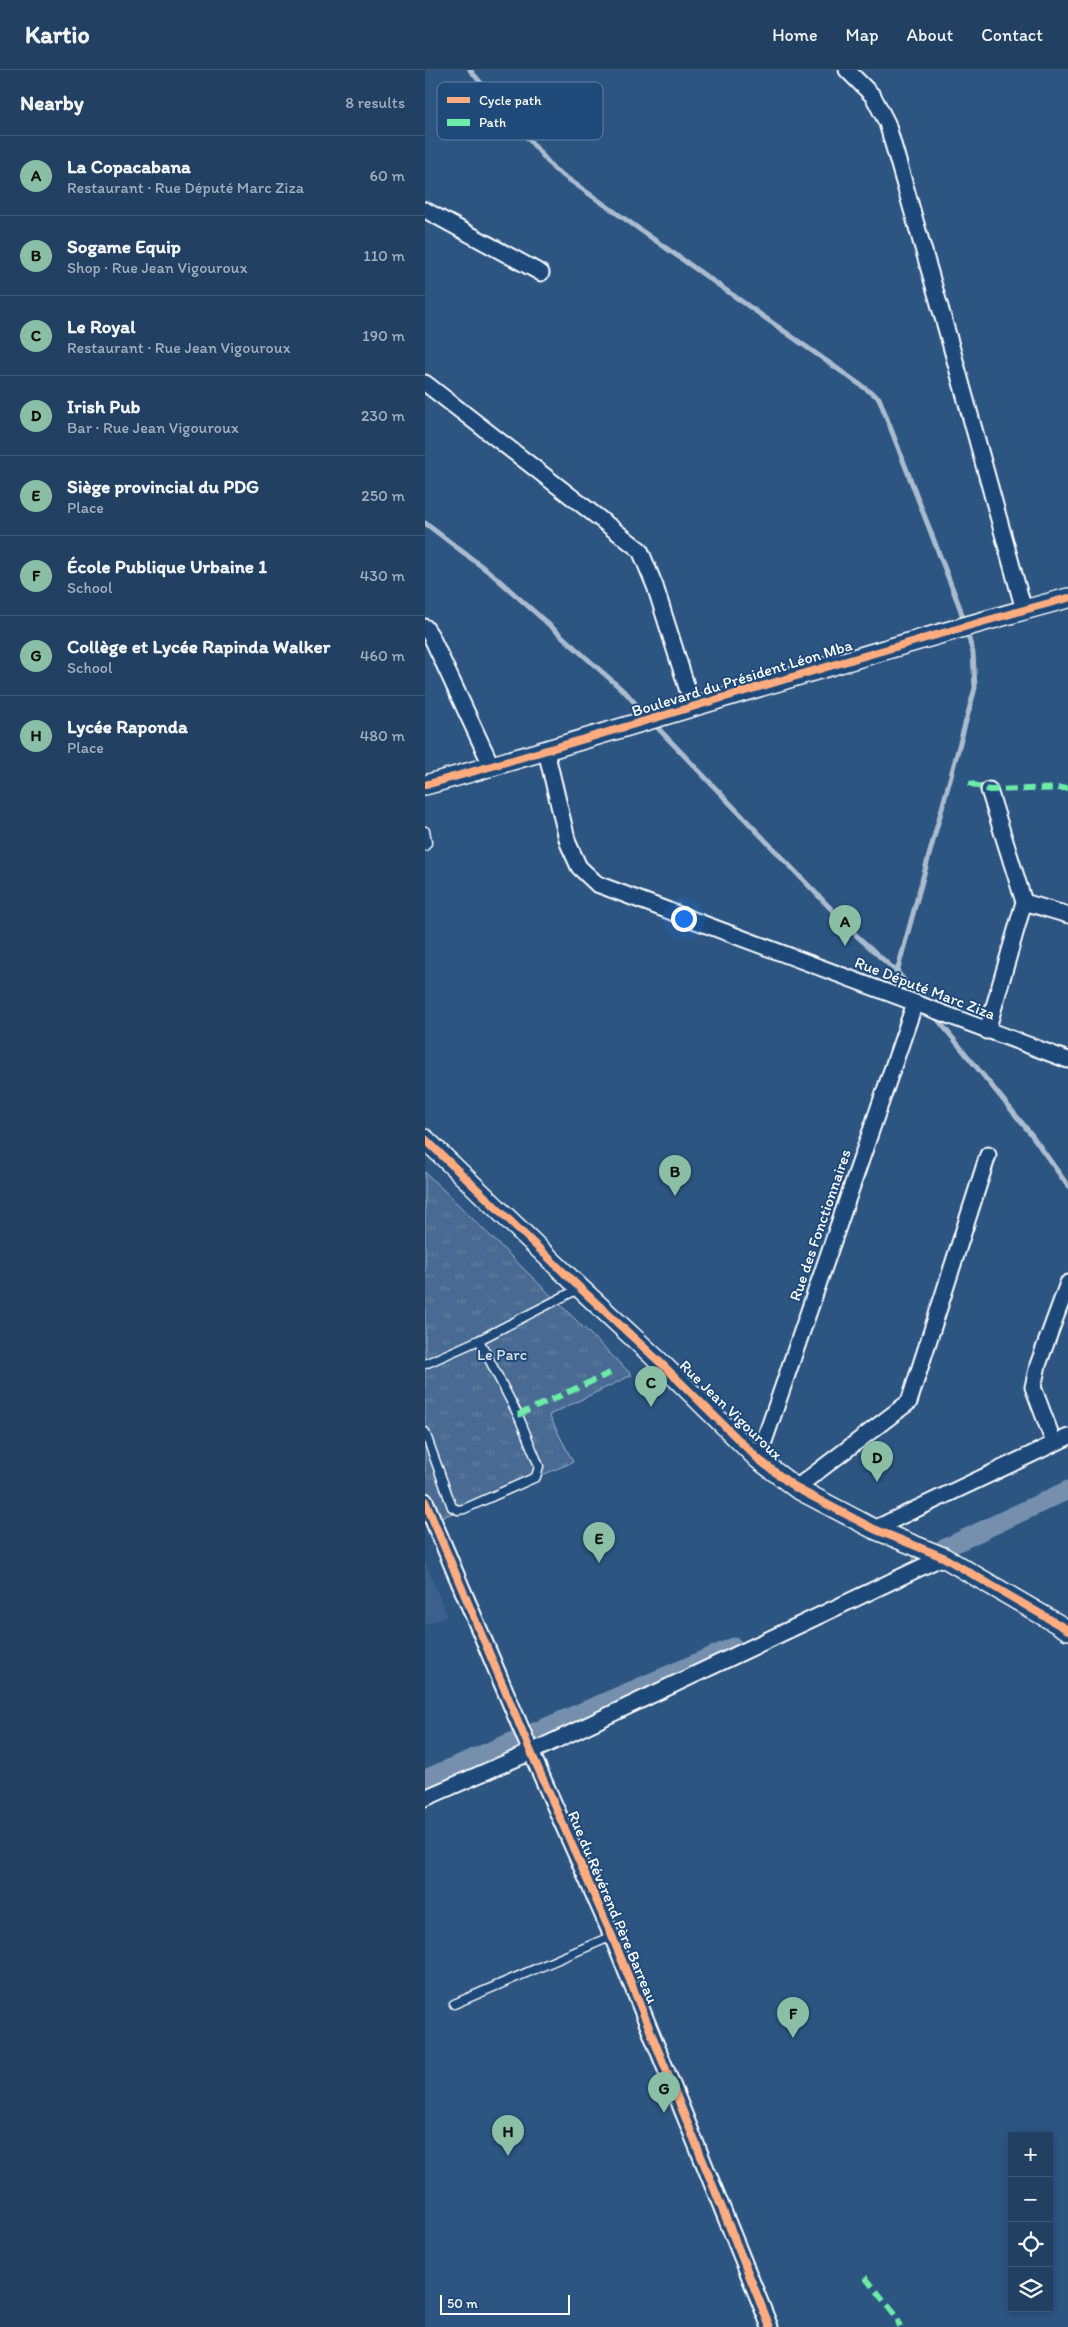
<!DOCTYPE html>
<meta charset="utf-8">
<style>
body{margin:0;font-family:Itim,sans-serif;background:#294768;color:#f1f3f6}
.controls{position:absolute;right:15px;bottom:15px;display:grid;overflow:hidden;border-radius:0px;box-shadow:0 2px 8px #0003}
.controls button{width:45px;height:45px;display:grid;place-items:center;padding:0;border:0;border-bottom:1px solid #3e5977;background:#214062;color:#f1f3f6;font:25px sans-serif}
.scale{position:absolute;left:15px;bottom:12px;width:130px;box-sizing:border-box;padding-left:5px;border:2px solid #fff;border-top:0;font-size:14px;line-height:18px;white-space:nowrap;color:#fff;-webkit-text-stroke:4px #1f4a7a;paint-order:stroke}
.you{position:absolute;left:258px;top:848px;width:18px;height:18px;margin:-12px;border:4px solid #fff;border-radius:50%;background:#1a73e8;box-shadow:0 0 0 8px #1a73e833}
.badge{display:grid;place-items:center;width:32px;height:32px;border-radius:50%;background:#8abfa5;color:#111;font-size:16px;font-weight:700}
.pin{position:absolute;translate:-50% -41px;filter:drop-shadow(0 1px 2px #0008)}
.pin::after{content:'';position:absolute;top:26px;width:18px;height:15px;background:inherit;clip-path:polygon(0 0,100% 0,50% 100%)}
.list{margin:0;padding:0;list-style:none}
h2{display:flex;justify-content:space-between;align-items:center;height:65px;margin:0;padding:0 20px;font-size:21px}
h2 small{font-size:16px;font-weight:400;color:#a2afbe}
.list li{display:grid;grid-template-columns:32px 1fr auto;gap:15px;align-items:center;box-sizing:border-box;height:80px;padding:0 20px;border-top:1px solid #3e5977}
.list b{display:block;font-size:19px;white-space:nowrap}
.list p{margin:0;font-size:16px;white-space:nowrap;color:#a2afbe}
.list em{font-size:16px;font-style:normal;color:#a2afbe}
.icon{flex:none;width:28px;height:28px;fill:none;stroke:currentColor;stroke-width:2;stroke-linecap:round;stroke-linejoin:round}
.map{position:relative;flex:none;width:643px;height:2257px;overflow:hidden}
header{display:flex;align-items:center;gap:30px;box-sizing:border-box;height:70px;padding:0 25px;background:#214062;border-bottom:1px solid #3e5977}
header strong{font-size:24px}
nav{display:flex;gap:28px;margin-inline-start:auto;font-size:18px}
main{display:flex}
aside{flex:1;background:#214062}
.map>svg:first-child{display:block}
.built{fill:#3b618b}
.park{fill:url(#park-tufts);stroke:#a4b5c8}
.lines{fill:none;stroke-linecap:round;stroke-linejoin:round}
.stream{stroke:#acbcce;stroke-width:5}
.canal{stroke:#748fad;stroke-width:19}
.service-casing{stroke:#fff;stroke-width:11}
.minor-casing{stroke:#fff;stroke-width:19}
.tertiary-casing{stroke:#fff;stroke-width:22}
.service{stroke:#1f4a7a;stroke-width:8}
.minor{stroke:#1f4a7a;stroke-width:15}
.tertiary{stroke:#1f4a7a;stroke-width:19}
.quiet{stroke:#6deda7;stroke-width:6;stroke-dasharray:12 6;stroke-linecap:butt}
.cycleway-casing{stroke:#1f4a7a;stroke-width:11}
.cycleway{stroke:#ffac80;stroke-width:8}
.labels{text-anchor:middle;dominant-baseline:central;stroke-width:4;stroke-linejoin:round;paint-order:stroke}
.street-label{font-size:16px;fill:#fff;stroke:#1f4a7a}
.park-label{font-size:16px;fill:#dae1e9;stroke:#1f4a7a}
.key{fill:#1f4a7a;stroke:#6280a2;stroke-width:1}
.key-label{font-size:14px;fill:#fff}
</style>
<header>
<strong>Kartio</strong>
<nav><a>Home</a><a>Map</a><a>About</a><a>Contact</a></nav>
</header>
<main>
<aside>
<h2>Nearby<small>8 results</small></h2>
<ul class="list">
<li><span class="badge">A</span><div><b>La Copacabana</b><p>Restaurant · Rue Député Marc Ziza</p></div><em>60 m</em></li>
<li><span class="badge">B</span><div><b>Sogame Equip</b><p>Shop · Rue Jean Vigouroux</p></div><em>110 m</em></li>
<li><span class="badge">C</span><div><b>Le Royal</b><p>Restaurant · Rue Jean Vigouroux</p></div><em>190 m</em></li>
<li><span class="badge">D</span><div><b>Irish Pub</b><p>Bar · Rue Jean Vigouroux</p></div><em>230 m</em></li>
<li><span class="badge">E</span><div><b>Siège provincial du PDG</b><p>Place</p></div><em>250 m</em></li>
<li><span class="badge">F</span><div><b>École Publique Urbaine 1</b><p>School</p></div><em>430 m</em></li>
<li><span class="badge">G</span><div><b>Collège et Lycée Rapinda Walker</b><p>School</p></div><em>460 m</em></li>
<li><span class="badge">H</span><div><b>Lycée Raponda</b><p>Place</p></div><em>480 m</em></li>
</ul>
</aside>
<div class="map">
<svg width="643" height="2257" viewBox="0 0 643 2257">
<defs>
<pattern id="park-tufts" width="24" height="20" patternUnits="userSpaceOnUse" patternTransform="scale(1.25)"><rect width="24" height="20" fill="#486b92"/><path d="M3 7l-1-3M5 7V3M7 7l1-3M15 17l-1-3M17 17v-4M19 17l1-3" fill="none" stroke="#6381a2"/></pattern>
</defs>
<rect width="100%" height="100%" fill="#2c5582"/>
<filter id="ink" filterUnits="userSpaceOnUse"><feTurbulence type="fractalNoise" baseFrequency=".02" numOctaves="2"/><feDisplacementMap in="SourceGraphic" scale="10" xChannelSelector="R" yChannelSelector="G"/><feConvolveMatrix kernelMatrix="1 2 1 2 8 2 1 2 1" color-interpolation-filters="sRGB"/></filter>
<g filter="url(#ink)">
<path class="built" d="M 0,1491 L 22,1546 L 0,1555 Z"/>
<path class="park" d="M 0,1102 L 207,1305 L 124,1345 L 148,1392 L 9,1451 L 0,1428 Z"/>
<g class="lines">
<path class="stream" d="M 45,0 L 129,99 L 454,328 L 535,538 L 548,583 L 550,618 L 472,902 L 497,931
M 0,453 L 68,505 L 202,624 L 222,647
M 228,653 L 432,866 L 472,902
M 509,945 L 606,1064 L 643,1116"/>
<path class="canal" d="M 497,1489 L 643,1420
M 0,1709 L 309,1577"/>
<defs>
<path id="service" d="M 0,761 L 2,773 L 0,776
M 0,1294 L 54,1270 L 155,1218
M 0,1362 L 27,1437 L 33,1440 L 39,1439 L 111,1407 L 114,1396 L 93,1345 L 54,1270
M 29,1934 L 187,1866"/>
<path id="minor" d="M 422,0 L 448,26 L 462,53 L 523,265 L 599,540
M 0,140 L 116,203
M 0,313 L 215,480 L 230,516 L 268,637
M 0,557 L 6,566 L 67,697
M 121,681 L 143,773 L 154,797 L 172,814 L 643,990
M 564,720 L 599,832
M 562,961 L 599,832 L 643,845
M 629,1373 L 608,1317 L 613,1295 L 643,1213
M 333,1389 L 490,933
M 371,1418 L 484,1332 L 563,1085
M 0,1431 L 106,1682 L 187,1866 L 345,2257
M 449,1459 L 643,1367
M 0,1728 L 106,1682 L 518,1487"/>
<path id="tertiary" d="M 0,715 C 215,655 427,586 643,528
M 0,1069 L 155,1218 L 240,1297 L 333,1389 L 371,1418 L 449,1459 L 518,1487 L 643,1560"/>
</defs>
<use href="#service" class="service-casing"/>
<use href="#minor" class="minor-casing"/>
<use href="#tertiary" class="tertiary-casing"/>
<use href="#service" class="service"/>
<use href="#minor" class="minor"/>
<use href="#tertiary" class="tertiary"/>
<path class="quiet" d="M 544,713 L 564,720 L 643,718
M 93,1345 L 185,1303
M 440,2207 L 472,2247 L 475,2257"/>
<defs>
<path id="cycleway" d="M 0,715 C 215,655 427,586 643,528
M 0,1069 L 155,1218 L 240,1297 L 333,1389 L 371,1418 L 449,1459 L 518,1487 L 643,1560
M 0,1431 L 106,1682 L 187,1866 L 345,2257"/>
</defs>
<use href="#cycleway" class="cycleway-casing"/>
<use href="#cycleway" class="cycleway"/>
</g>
</g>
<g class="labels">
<g class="street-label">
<text transform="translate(317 608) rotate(-17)">Boulevard du Président Léon Mba</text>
<text transform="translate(500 918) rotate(21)">Rue Député Marc Ziza</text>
<text transform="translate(395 1155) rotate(-71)">Rue des Fonctionnaires</text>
<text transform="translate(306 1340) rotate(44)">Rue Jean Vigouroux</text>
<text transform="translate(188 1837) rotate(67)">Rue du Révérend Père Barreau</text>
</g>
<g class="park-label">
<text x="77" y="1284">Le Parc</text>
</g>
</g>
<rect x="12" y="12" width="166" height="58" rx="8" class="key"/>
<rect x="22" y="27" width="23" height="6" fill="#ffac80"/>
<rect x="22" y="49" width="23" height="7" fill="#6deda7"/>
<g class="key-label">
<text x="54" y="35">Cycle path</text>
<text x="54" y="57">Path</text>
</g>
</svg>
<div class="controls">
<button>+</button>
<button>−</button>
<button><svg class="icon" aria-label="locate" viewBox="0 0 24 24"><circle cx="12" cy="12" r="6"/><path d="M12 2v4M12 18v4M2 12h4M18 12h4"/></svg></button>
<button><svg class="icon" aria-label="layers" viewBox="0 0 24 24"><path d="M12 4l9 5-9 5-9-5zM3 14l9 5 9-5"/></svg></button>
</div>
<div class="scale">50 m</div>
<div class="you"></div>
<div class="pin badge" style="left:420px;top:876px">A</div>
<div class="pin badge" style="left:250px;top:1126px">B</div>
<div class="pin badge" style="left:226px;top:1337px">C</div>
<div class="pin badge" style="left:452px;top:1412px">D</div>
<div class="pin badge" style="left:174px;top:1493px">E</div>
<div class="pin badge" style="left:368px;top:1968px">F</div>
<div class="pin badge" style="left:239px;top:2043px">G</div>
<div class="pin badge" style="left:83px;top:2086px">H</div>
</div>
</main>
